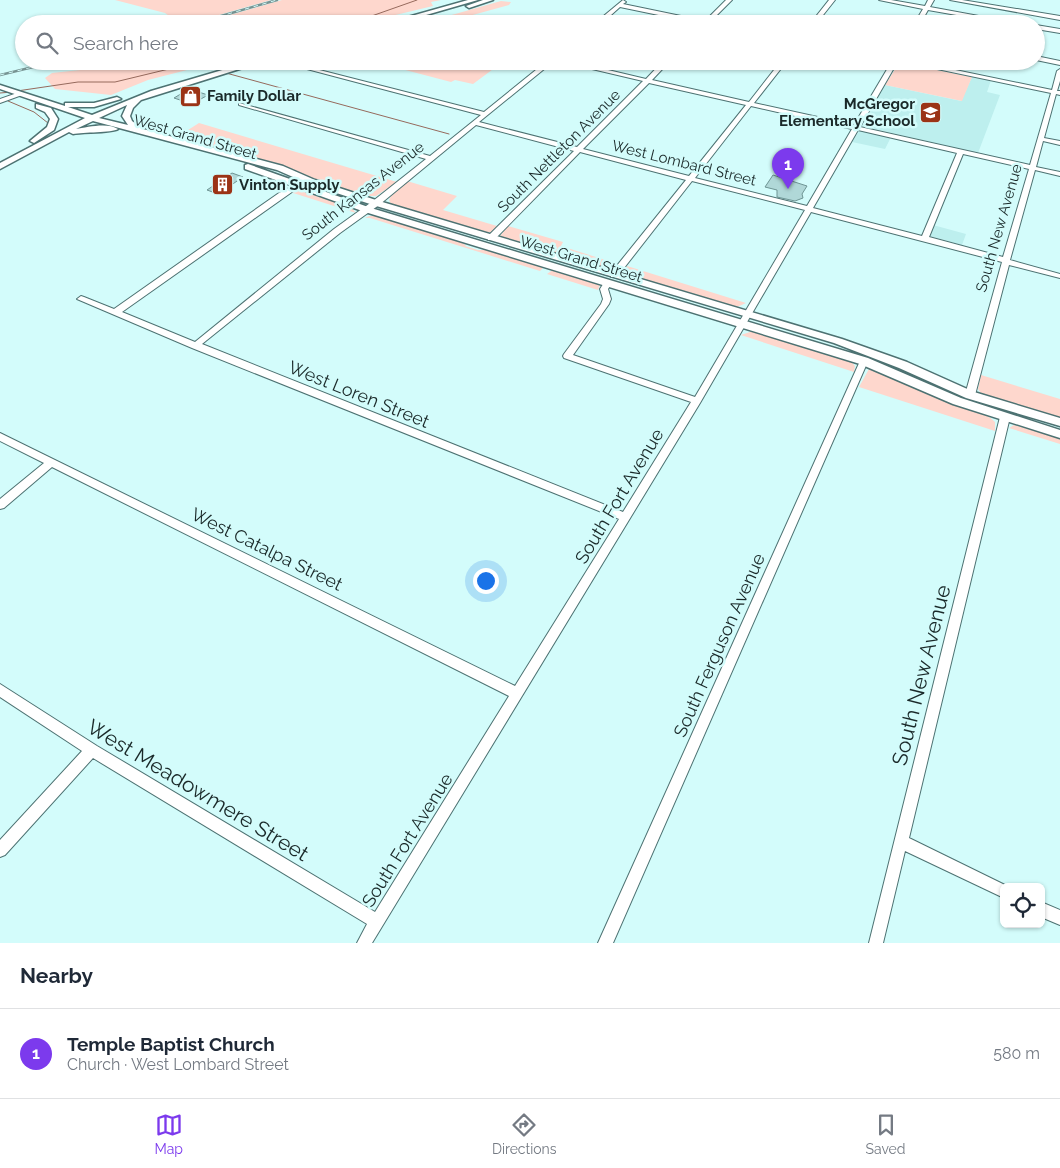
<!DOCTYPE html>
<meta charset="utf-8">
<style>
body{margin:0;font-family:Raleway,sans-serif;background:#f2f2f3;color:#1f2937}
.controls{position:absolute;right:15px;bottom:15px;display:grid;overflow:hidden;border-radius:8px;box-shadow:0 1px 4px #0004}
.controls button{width:45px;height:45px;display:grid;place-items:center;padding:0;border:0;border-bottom:1px solid #e0e1e3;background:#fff;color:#1f2937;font:25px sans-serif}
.you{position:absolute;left:485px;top:580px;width:18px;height:18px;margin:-12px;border:4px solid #fff;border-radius:50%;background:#1a73e8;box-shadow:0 0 0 8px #1a73e833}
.badge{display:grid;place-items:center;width:32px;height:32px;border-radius:50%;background:#7c3aed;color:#fff;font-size:16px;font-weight:700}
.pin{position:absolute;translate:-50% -41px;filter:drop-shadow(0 1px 2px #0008)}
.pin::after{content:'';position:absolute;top:26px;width:18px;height:15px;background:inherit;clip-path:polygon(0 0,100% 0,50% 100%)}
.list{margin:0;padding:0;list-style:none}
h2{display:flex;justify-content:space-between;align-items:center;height:65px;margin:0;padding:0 20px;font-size:21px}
h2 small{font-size:16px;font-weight:400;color:#747a83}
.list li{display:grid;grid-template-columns:32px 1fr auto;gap:15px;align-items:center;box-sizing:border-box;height:90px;padding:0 20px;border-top:1px solid #e0e1e3}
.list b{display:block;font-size:19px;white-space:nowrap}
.list p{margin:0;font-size:16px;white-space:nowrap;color:#747a83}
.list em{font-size:16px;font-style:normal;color:#747a83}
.icon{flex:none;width:28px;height:28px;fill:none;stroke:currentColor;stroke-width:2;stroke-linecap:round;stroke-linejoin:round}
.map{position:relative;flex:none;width:1060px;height:943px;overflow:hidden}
.search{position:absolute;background:#fff;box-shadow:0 1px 4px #0004;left:15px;right:15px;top:15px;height:55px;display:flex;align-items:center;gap:12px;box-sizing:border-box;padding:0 18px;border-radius:28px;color:#747a83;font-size:19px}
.sheet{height:155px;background:#fff}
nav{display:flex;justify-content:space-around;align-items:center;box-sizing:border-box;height:70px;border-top:1px solid #e0e1e3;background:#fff;font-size:14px;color:#747a83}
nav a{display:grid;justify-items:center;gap:2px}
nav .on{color:#7c3aed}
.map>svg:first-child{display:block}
.built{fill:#bdefee}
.green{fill:#fed7cd}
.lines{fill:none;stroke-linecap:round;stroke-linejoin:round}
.stream{stroke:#966a5d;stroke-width:1}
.building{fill:#b0d8d8;stroke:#6e9594}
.minor-casing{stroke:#4d7272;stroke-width:2}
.major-casing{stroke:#4d7272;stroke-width:3}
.minor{fill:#fff;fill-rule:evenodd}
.major{fill:#fff;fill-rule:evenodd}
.rail-casing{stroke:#779392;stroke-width:2.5}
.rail{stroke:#d3fcfb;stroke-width:1;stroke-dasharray:4.5;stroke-linecap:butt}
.labels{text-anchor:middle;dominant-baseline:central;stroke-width:5;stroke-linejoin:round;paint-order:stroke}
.far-poi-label{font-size:15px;font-weight:bold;fill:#1a2929;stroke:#d3fcfb;text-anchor:start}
.far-street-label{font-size:15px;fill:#1a2929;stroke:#d3fcfb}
.street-label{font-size:18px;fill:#1a2929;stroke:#d3fcfb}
.near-street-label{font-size:21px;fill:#1a2929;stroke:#d3fcfb}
</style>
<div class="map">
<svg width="1060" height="943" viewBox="0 0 1060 943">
<rect width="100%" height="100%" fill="#d3fcfb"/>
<path class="built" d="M 972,77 L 991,80 L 987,92 L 1000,95 L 978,153 L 862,126 L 885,85 L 961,101 Z
M 860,130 L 891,137 L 885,149 L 852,142 Z
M 933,225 L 966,234 L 962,245 L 930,236 Z"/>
<path class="green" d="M 115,0 L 271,0 L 188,24 L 161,24 L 172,18 L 165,13 Z
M 282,0 L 441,0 L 431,2 L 433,6 L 358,24 L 198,24 Z
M 501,1 L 511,2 L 509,5 L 440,24 L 420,24 Z
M 62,61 L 222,61 L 148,80 L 111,95 L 55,89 L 45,78 L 52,73 L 99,68 L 97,62 L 41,67 Z
M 371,61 L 504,61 L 473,84 L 455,80 L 451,82 Z
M 899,63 L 902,63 L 972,77 L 962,101 L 885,85 Z
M 199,123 L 397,182 L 376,196 L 361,196 L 313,180 L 279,165 L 210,146 L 211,144 L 208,143 L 206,145 L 177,137 Z
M 407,181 L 457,196 L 443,210 L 497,226 L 491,232 L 482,232 L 391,204 L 389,200 L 391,196 Z
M 297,190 L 351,207 L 356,213 L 290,192 Z
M 369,216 L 379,216 L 450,237 L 466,245 L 465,246 L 478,250 L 492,250 L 541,265 L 543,268 L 540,271 L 370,218 L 365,218 Z
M 508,226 L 563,242 L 561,246 L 618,264 L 612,269 L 608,269 L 505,239 L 500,236 Z
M 627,266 L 746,303 L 737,307 L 727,306 L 626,275 L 624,271 Z
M 554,269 L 600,284 L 600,285 L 598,290 L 547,274 Z
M 750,332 L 759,332 L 850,360 L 855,366 L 854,372 L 741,335 Z
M 869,369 C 888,369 932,396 952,404 C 966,409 985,411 995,422 L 995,431 L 859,387 Z
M 981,375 L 1060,399 L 1060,419 L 982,395 L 978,389 Z
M 1014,425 L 1060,438 L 1060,444 L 1009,428 Z"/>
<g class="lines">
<path class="stream" d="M 349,24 L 417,0
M 188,65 L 206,69
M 226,73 L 449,134
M 17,91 L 78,82 L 115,82 L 202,61
M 0,93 L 12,92
M 8,101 L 34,112 L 48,123"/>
</g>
<path class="building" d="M 189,89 L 208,95 L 192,104 L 174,98 Z
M 232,173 L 243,177 L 218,194 L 207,190 Z
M 773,175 L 807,186 L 802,194 L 803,198 L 795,201 L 777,197 L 777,190 L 765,187 Z"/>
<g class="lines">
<defs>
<path id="minor" d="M 726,0 L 732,0 L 710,22 L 716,24 L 702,24 L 620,7 L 601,24 L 594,24 L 623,0 L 626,2 L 623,4 L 705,21 Z
M 829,0 L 835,0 L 816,24 L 810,24 Z
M 879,0 L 891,0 L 925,6 L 928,0 L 934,0 L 930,7 L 1022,24 L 1008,24 L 928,10 L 920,24 L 914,24 L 923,9 Z
M 950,0 L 962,0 L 1060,16 L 1060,20 Z
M 1036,25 L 1060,29 L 1060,33 L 1036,29 Z
M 1036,56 L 1060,61 L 1060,65 L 1036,60 Z
M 547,61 L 554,61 L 479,122 L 577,147 L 643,81 L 558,61 L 570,61 L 646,79 L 663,61 L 670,61 L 652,80 L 749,102 L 781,61 L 787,61 L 754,103 L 854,125 L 892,61 L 898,61 L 860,127 L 1030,165 L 1051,93 L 899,61 L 912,61 L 1052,90 L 1057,71 L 1060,69 L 1060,81 L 1057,91 L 1060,91 L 1060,95 L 1056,94 L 1044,138 L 1060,141 L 1060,145 L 1043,141 L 1036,167 L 1060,172 L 1060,176 L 1035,170 L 1010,260 L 1060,274 L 1060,278 L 1009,265 L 975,395 L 970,398 L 965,395 L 1002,262 L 811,212 L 700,403 L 372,943 L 357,943 L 367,924 L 93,758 L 5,855 L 0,857 L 0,840 L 82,751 L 0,697 L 0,684 L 97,746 L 375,912 L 509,696 L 52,467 L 4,508 L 0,509 L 0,499 L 44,463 L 0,441 L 0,433 L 515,686 L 619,519 L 192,348 L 77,299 L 81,296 L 84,297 L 114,309 L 279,193 L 295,185 L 299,185 L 299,187 L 122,312 L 195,342 L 334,229 L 373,201 L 426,159 L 239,105 L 239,103 L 430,156 L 481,115 L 288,64 L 288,62 L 484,112 ZM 649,83 L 746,105 L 689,176 L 583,149 ZM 751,106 L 852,129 L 807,206 L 695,178 ZM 476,125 L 574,151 L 488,236 L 488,240 L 494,240 L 580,152 L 686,180 L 611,273 L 611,277 L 617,277 L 692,181 L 805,210 L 695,397 L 573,355 L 609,304 L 611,299 L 608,289 L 612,283 L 608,281 L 605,281 L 600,289 L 603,299 L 601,304 L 564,354 L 563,356 L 564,358 L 691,402 L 623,512 L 202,344 L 340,233 L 379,205 ZM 858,130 L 957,153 L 922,236 L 813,208 ZM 963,154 L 1029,169 L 1003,257 L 929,237 Z
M 20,92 L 22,93 L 22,95 L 0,103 L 0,99 Z
M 864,358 L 868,361 L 613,943 L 598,943 L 860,361 Z
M 1005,414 L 1010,417 L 909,838 L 1009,887 L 1004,887 L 1004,898 L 905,851 L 883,943 L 869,943 L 1000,417 Z
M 1041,902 L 1060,910 L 1060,925 L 1041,917 Z"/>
<path id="major" d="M 468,0 L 478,0 L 395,24 L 383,24 Z
M 483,0 L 493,0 L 469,8 L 466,6 Z
M 253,61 L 265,61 L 141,100 L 133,108 L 130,116 L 132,121 L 143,129 L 283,166 L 315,180 L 379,201 L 842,339 L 907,362 L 974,392 L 1060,418 L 1060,426 L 966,398 L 899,368 L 834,343 L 373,205 L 309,184 L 277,170 L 93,121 L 76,129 C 87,127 108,122 118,129 C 112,133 83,132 73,134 L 69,132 L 0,169 L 0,163 L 85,118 L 0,89 L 0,85 L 65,106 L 65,103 L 94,103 L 117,97 L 121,99 L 94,107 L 68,107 L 92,115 L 151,91 ZM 127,105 L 122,116 L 128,125 L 99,118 Z
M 36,104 L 51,108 L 58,119 L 54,130 L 34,143 L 30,141 L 47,127 L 50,119 L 45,112 L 36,108 Z
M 248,164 L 371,208 L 868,358 L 961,398 L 1060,430 L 1060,438 L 953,404 L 860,364 L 365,212 L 245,169 L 245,165 Z"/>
</defs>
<use href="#minor" class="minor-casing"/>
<use href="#major" class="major-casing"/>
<use href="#minor" class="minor"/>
<use href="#major" class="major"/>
<defs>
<path id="rail" d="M 193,24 L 277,0
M 0,75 L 58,61"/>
</defs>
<use href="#rail" class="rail-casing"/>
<use href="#rail" class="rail"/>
</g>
<defs>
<symbol id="shop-square" viewBox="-11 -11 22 22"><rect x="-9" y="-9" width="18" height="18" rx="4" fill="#9b3316" stroke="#d3fcfb"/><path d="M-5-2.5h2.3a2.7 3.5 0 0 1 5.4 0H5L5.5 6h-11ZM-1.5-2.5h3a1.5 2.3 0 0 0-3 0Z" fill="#fff"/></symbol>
<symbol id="school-square" viewBox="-11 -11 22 22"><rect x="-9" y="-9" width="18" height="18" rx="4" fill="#9b3316" stroke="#d3fcfb"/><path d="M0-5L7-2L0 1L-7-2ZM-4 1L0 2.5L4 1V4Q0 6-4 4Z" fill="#fff"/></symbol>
<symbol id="building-square" viewBox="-11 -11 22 22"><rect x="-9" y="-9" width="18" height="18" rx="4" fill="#9b3316" stroke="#d3fcfb"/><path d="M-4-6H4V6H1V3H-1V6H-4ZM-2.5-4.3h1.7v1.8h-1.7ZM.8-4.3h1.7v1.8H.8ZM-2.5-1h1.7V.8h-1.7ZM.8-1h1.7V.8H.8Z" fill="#fff"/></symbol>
</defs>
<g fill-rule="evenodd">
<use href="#shop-square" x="178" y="84" width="25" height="25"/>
<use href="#school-square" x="918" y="100" width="25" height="25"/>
<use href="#building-square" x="210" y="172" width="25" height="25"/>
</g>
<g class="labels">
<g class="far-poi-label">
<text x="207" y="96">Family Dollar</text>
<text x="915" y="104" text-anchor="end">McGregor<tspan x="915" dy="17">Elementary School</tspan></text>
<text x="239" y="185">Vinton Supply</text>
</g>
<g class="far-street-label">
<text transform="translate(195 137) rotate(16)">West Grand Street</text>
<text transform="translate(559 151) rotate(-45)">South Nettleton Avenue</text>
<text transform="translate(684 163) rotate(14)">West Lombard Street</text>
<text transform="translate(363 191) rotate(-38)">South Kansas Avenue</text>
<text transform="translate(999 228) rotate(-74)">South New Avenue</text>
<text transform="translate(581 259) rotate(17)">West Grand Street</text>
</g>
<g class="street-label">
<text transform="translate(359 394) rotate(22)">West Loren Street</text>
<text transform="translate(619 496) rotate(-59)">South Fort Avenue</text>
<text transform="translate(267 549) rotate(26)">West Catalpa Street</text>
<text transform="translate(719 645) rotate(-66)">South Ferguson Avenue</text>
<text transform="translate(407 840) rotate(-58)">South Fort Avenue</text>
</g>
<g class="near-street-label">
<text transform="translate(921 675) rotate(-76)">South New Avenue</text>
<text transform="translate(198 790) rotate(31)">West Meadowmere Street</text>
</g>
</g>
</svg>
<div class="controls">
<button><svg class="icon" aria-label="locate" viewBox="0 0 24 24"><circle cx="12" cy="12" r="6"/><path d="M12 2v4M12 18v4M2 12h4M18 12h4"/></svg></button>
</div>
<div class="you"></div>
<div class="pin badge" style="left:788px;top:189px">1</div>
<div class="search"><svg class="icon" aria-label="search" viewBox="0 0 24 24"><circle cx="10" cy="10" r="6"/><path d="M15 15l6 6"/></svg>Search here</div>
</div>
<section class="sheet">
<h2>Nearby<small></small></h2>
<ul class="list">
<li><span class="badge">1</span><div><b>Temple Baptist Church</b><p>Church · West Lombard Street</p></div><em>580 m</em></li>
</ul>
</section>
<nav>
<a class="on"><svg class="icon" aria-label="map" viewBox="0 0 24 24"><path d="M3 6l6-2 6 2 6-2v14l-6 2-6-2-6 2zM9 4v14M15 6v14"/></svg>Map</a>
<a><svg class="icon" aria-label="directions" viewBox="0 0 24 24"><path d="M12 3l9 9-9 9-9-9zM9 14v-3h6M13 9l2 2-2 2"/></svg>Directions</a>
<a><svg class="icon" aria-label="saved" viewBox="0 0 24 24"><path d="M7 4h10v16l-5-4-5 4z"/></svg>Saved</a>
</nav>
